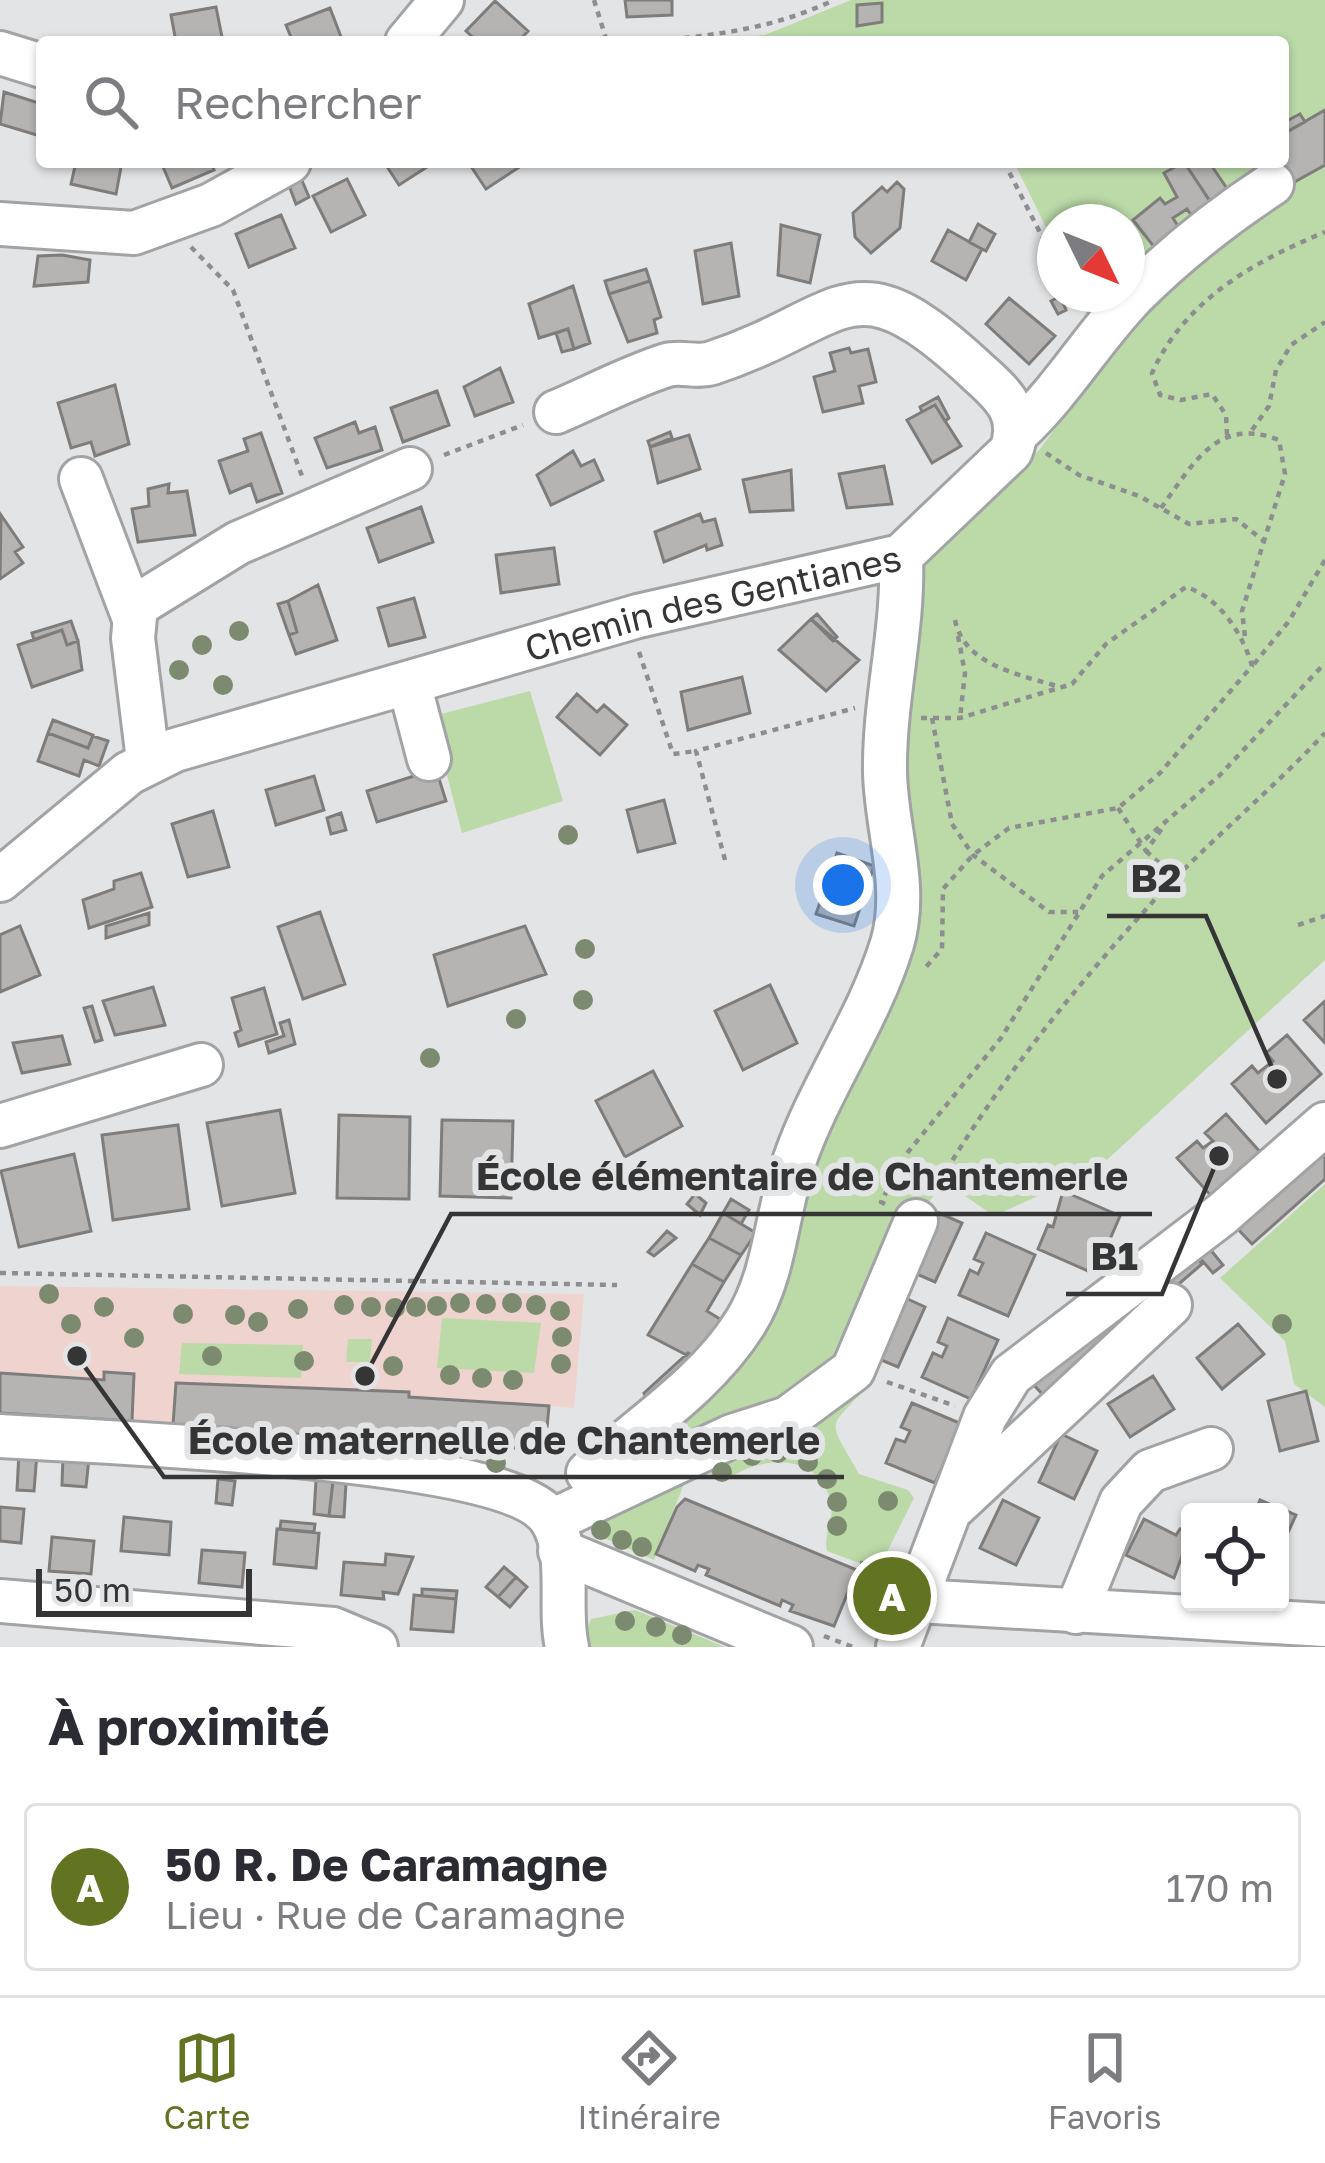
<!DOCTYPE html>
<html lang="fr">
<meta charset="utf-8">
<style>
body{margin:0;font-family:"Golos Text",sans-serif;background:#f2f2f3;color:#2b2b33}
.controls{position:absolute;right:36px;bottom:36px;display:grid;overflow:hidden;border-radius:12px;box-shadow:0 3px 9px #0004}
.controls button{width:108px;height:108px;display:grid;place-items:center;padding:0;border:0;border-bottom:3px solid #e1e1e2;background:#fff;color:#2b2b33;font:60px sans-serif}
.compass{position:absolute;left:1037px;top:204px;width:108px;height:108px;border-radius:50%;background:#fff;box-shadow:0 3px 9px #0004;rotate:133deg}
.scale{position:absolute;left:36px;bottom:30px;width:216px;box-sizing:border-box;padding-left:12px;border:6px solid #353536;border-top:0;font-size:33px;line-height:42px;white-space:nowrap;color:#353536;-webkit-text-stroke:9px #e3e4e6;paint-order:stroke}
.you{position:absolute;left:843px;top:885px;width:42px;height:42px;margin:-30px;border:9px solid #fff;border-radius:50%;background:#1a73e8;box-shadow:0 0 0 18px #1a73e833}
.badge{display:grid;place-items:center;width:78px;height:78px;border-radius:50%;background:#627321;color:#fff;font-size:39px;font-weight:700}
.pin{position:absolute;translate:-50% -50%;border:6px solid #fff;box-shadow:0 3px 12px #0006}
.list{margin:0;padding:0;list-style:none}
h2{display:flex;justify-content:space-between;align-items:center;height:156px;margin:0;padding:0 48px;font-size:51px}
h2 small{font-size:39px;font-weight:400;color:#7c7c81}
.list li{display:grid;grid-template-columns:78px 1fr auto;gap:36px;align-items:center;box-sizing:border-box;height:168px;margin:0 24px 24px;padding:0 24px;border:3px solid #e1e1e2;border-radius:12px}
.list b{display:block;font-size:45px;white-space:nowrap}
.list p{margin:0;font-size:39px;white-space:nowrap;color:#7c7c81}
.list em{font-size:39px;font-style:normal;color:#7c7c81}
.icon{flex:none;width:66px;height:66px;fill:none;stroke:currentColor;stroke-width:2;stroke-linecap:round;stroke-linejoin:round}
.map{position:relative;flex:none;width:1325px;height:1647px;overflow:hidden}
.search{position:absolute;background:#fff;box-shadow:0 3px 9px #0004;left:36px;right:36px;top:36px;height:132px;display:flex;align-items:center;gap:30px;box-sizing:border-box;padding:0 42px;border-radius:12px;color:#7c7c81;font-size:45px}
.sheet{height:348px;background:#fff}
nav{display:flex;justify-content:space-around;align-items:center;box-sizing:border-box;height:168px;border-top:3px solid #e1e1e2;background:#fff;font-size:33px;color:#7c7c81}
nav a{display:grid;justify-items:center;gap:6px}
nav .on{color:#627321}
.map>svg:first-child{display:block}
.education{fill:#eed3cf}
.green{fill:#bbdaa8}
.building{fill:#b5b4b2;stroke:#7f7d7c;stroke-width:3}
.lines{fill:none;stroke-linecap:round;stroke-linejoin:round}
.minor-casing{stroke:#a2a3a5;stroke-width:48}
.path{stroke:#8e8e90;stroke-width:4.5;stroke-dasharray:6 6;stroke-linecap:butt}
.minor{stroke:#fff;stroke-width:42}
.tree{fill:#7c8b70}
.labels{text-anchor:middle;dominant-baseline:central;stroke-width:12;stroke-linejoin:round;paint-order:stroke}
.street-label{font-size:36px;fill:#353536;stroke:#e3e4e6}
.leader{fill:none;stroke:#353536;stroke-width:4.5}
.callout-dot{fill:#353536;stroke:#e3e4e6;stroke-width:4.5}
.callout-label{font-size:39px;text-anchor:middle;font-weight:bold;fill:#353536;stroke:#e3e4e6;stroke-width:12;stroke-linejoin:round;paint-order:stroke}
</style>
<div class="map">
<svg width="1325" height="1647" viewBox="0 0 1325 1647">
<rect width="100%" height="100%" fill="#e3e4e6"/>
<path class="education" d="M 0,1286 L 584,1294 L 574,1408 L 549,1406 L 545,1450 L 0,1412 Z"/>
<path class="green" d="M 851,0 L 1325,0 L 1325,960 L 1097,1169 L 994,1216 L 945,1182 L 889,1251 L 854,1346 L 805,1394 L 595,1481 L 687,1402 L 910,939 L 896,734 L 915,593 L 925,566 L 1040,449 L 1136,319 L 1086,313 L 1077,294 L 1127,294 L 1127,222 L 1055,222 L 1055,246 L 1014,162 L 1283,162 L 1283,42 L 698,42 L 765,35 Z
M 530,691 L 563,801 L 462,833 L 436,733 L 441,714 Z
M 1325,1184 L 1325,1407 L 1294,1384 L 1285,1341 L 1220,1278 Z
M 442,1318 L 541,1323 L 534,1373 L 437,1368 Z
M 348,1339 L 372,1339 L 370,1362 L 346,1362 Z
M 182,1343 L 303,1345 L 301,1378 L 179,1374 Z
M 860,1380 L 868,1385 C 828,1432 825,1414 859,1474 L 908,1490 L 914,1498 L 878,1570 L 827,1551 C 823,1534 834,1521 831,1503 C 820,1451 758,1455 726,1481 L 704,1471 Z
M 669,1478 L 684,1484 L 654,1560 L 593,1533 L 588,1525 Z
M 635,1610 L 725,1647 L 580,1647 L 591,1619 Z"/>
<path class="building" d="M 625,0 L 672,0 L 672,15 L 627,17 Z
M 495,1 L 528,31 L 518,42 L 478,42 L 466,31 Z
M 882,3 L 882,22 L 857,26 L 857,5 Z
M 216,7 L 223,42 L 176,42 L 171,15 Z
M 330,8 L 343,42 L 293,42 L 286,25 Z
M 4,92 L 42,104 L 40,136 L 0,124 Z
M 1325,110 L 1325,165 L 1289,185 L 1274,162 L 1283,162 L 1283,134 Z
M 1300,114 L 1305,122 L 1285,133 L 1283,123 Z
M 76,162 L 122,162 L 116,194 L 71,184 Z
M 161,162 L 211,162 L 214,170 L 172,188 Z
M 384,162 L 428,162 L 430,165 L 399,185 Z
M 468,162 L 527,162 L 486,189 Z
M 1184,162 L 1209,162 L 1228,190 L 1210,201 Z
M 1184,162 L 1219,215 L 1200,228 L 1187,209 L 1173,218 L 1190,246 L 1166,262 L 1133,220 L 1160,198 L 1165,204 L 1177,197 L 1164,173 Z
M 300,176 L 309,197 L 296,204 L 288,183 Z
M 347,179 L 365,215 L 331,232 L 313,196 Z
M 897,182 L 904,189 L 900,228 L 871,253 L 855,237 L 853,213 L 882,187 L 887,192 Z
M 281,215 L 295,248 L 249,267 L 236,234 Z
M 978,224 L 995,234 L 986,251 L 969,242 Z
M 781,225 L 820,235 L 810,283 L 778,275 Z
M 948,230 L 982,249 L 966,280 L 932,261 Z
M 731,243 L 739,296 L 703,304 L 695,251 Z
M 62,255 L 90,260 L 88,282 L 34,286 L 38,256 Z
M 646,269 L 650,281 L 609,294 L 605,281 Z
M 650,281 L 661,317 L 654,320 L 657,333 L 628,342 L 609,294 Z
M 573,286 L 590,343 L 574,349 L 568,329 L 539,338 L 529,304 Z
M 1060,296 L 1066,310 L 1058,314 L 1051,301 Z
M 1009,298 L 1055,336 L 1029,364 L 986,324 Z
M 568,329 L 574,349 L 562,352 L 556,333 Z
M 849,348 L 851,353 L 868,349 L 876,382 L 859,386 L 863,403 L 823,412 L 814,377 L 835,371 L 830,353 Z
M 500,368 L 513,402 L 475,416 L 464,387 Z
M 115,385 L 129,444 L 95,456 L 91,442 L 71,448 L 58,403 Z
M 437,391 L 449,425 L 403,442 L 391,408 Z
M 938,397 L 949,418 L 945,421 L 935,405 L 922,412 L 920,407 Z
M 935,405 L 961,446 L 932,463 L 907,420 Z
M 355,422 L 359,433 L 375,427 L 382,450 L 327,468 L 315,438 Z
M 670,432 L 672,438 L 650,447 L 648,441 Z
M 261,433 L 282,493 L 257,502 L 251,484 L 230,493 L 219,461 L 248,451 L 244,439 Z
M 689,435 L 700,469 L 658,483 L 650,447 Z
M 573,451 L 581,466 L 594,460 L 603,480 L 551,505 L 537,475 Z
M 884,466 L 892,504 L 847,508 L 839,474 Z
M 791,470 L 793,510 L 750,512 L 743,480 Z
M 169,484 L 168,493 L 187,491 L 195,535 L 138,542 L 132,509 L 149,506 L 148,489 Z
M 421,507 L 433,542 L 379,562 L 367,528 Z
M 700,514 L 703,522 L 715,519 L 722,545 L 707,550 L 706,545 L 664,562 L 655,532 Z
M 1,515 L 23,547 L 15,552 L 23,563 L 0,579 Z
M 554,548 L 559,584 L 501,593 L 496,555 Z
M 318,585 L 337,640 L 296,654 L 289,635 L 297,632 L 288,601 Z
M 414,598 L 425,637 L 389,646 L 378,608 Z
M 288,601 L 297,632 L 289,635 L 278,604 Z
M 817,614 L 837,637 L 833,641 L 811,619 Z
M 811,619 L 859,660 L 826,691 L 779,650 Z
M 71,621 L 78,641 L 67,645 L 62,630 L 34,640 L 32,633 Z
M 62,630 L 67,645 L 78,641 L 82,670 L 32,687 L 18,645 Z
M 742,677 L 750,713 L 688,730 L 681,692 Z
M 577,694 L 597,712 L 604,705 L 627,725 L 600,755 L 557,717 Z
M 53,720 L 93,735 L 88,748 L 48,733 Z
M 48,733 L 88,748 L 93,736 L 108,741 L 99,766 L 84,760 L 79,776 L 38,761 Z
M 436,769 L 446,801 L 377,822 L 367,791 Z
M 314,776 L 324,810 L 276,825 L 266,790 Z
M 664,800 L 675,843 L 638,852 L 627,810 Z
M 213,811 L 229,867 L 188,877 L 172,824 Z
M 341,813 L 346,830 L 331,834 L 327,818 Z
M 837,853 L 874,866 L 854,926 L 816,914 Z
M 141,873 L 152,907 L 89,928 L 83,900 L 114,889 L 114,881 Z
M 320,912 L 345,984 L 303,999 L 278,927 Z
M 149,913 L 149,925 L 106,938 L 106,926 Z
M 20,926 L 40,975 L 0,992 L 0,935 Z
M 525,926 L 546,974 L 448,1006 L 434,955 Z
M 770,985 L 797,1043 L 743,1070 L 715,1011 Z
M 153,987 L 165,1025 L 115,1035 L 103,1001 Z
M 264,988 L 277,1034 L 239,1046 L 235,1033 L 241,1030 L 232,998 Z
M 1325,1001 L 1325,1043 L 1304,1020 Z
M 92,1006 L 102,1040 L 95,1042 L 84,1008 Z
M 289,1020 L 295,1044 L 269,1053 L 266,1042 L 284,1036 L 280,1023 Z
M 1287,1035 L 1321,1074 L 1266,1123 L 1232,1084 L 1252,1066 L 1258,1073 L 1273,1061 L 1266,1053 Z
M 62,1036 L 70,1064 L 22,1073 L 13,1043 Z
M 653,1071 L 682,1126 L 625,1157 L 596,1101 Z
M 280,1110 L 295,1193 L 222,1206 L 207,1123 Z
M 1226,1114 L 1261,1153 L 1212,1197 L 1177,1158 L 1197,1141 L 1203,1148 L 1213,1141 L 1205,1133 Z
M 339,1115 L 410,1117 L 409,1199 L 337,1198 Z
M 442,1120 L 513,1121 L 511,1198 L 440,1196 Z
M 178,1125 L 189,1209 L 113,1220 L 102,1135 Z
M 1325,1143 L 1325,1179 L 1252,1244 L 1233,1224 Z
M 74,1154 L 91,1231 L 19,1247 L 1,1171 Z
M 1063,1191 L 1120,1216 L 1095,1274 L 1038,1249 L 1048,1225 L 1053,1227 Z
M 695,1194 L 706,1203 L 700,1215 L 687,1204 Z
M 731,1199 L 749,1210 L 741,1224 L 723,1213 Z
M 723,1213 L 756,1233 L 741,1255 L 709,1238 Z
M 939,1213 L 962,1223 L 935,1282 L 912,1272 Z
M 667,1231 L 676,1238 L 654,1256 L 648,1252 Z
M 986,1233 L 1035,1255 L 1008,1316 L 959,1295 L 970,1270 L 978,1274 L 983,1263 L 974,1259 Z
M 709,1238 L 741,1255 L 724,1282 L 692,1264 Z
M 1187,1246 L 1202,1264 L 1046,1398 L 1029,1380 Z
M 1209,1248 L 1223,1265 L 1213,1273 L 1199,1257 Z
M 692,1264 L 724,1282 L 707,1311 L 728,1324 L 702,1363 L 648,1335 Z
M 901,1296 L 925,1307 L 898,1367 L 874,1357 Z
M 948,1318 L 998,1340 L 971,1399 L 922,1377 L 933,1353 L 942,1357 L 947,1346 L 938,1342 Z
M 1238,1324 L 1264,1354 L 1222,1389 L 1197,1358 Z
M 688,1353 L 702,1363 L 650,1406 L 644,1393 Z
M 104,1372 L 134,1374 L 132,1421 L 0,1413 L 0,1373 L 104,1380 Z
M 1153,1376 L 1174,1409 L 1130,1437 L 1108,1404 Z
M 176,1383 L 409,1392 L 409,1397 L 549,1406 L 545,1450 L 173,1425 Z
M 1306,1391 L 1318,1441 L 1280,1451 L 1268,1401 Z
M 912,1403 L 962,1424 L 935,1483 L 886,1463 L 896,1439 L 905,1442 L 910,1431 L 901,1427 Z
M 1061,1434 L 1097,1451 L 1074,1499 L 1039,1482 Z
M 19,1452 L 37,1453 L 34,1491 L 17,1490 Z
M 63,1455 L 89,1458 L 86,1487 L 62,1485 Z
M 218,1479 L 235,1481 L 232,1505 L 216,1503 Z
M 316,1480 L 333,1481 L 329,1516 L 314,1514 Z
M 333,1481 L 346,1483 L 344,1517 L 329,1516 Z
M 685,1499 L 857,1570 L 834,1626 L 790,1611 L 793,1605 L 782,1600 L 780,1606 L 706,1575 L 709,1569 L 698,1565 L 695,1571 L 656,1554 L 677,1507 Z
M 1003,1500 L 1039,1518 L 1016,1565 L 980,1548 Z
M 1260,1500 L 1296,1515 L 1280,1550 L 1280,1512 L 1255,1512 Z
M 0,1507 L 24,1509 L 21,1543 L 0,1541 Z
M 124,1517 L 171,1522 L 169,1555 L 121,1551 Z
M 1144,1519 L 1176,1535 L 1180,1529 L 1190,1534 L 1174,1578 L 1126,1555 Z
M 281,1521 L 315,1524 L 314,1532 L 280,1529 Z
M 277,1529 L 319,1533 L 316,1568 L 274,1564 Z
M 52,1537 L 94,1541 L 91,1574 L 49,1571 Z
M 202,1550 L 245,1553 L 242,1587 L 199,1583 Z
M 386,1554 L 413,1557 L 398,1594 L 383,1592 L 384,1599 L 341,1595 L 344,1562 L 385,1565 Z
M 504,1567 L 516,1577 L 498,1597 L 486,1587 Z
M 516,1577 L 527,1587 L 510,1607 L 498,1597 Z
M 887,1585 L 902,1591 L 896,1607 L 881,1601 Z
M 422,1589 L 457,1591 L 456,1599 L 422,1596 Z
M 414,1595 L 456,1599 L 453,1632 L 411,1629 Z"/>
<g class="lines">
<defs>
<g id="minor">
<path d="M 407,42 L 442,0"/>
<path d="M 0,53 L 42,66"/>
<path d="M 0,224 L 134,233 L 211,205 L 289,162"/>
<path d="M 1018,432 C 1062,391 1092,339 1133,296 C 1175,254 1223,216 1272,184"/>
<path d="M 81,479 L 133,616"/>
<path d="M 409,683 L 429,759"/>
<path d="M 148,760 L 133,638 L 136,606 L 238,543 L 410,469"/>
<path id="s1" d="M 0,880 L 129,773 L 175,750 L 638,616 L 901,556 L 1011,451 C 1024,416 1006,397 980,374 C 849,251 849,318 712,363 C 697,368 682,361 667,365 C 629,377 592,397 556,412"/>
<path d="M 0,1126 L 201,1065"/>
<path d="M 0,1436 C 90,1442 512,1454 552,1521 C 572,1554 558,1610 567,1647"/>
<path d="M 588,1473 C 641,1426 707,1384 745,1323 C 776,1274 776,1212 795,1159 C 821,1085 869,1019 892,944 C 909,887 886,829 885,772 C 884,699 904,629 901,556"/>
<path d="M 956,1505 L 1170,1305"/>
<path d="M 552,1521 L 732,1436 L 788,1418 L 853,1370 L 916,1221"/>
<path d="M 560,1551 L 791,1647"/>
<path d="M 0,1601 L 333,1629 L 376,1647"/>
<path d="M 918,1601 L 1325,1625"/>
<path d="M 1076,1612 L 1121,1502 L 1150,1471 L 1211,1449"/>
<path d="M 898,1647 L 985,1417 L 1011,1375 L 1221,1215 L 1325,1124"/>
</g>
</defs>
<use href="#minor" class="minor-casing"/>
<path class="path" d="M 594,0 L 607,42
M 648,42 C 715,35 773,29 834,0
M 1004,162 L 1055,262
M 191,247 L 233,290 L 302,476
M 1252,430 L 1269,406 L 1276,370 L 1291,345 L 1325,322
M 1227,435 L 1226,415 L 1212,394 L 1181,400 L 1160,395 L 1152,373 C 1185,300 1253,262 1325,232
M 1046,453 L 1079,475 L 1139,496 L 1189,524 L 1236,519 L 1264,541 L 1242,611 L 1245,637
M 444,455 L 523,425
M 1161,508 C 1194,463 1217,416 1279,440 L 1285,474 L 1264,541
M 955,620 C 964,666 1022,675 1060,687
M 958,636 L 965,673 L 960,718
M 639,652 L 673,754 L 696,751
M 1254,664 L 1289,621 L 1325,560
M 921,718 L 960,718 L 1072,684 L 1106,644 L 1186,587 C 1219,597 1243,634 1252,666 L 1160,773 L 1118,808 L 1009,828 L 973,855 L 943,889 L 942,949 L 924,969
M 932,718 L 952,824 L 973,855 L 1049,912 L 1078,912
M 1118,808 L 1146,851 L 1165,824
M 1146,851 L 1177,879
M 725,860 L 696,751 L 855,708
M 1298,925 L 1325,916
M 934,1191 C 993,1089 1070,993 1149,906 C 1204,845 1269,793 1325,733
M 885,1204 L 881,1202 L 908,1152 L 1001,1038 L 1102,876 L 1219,776 L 1325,663
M 0,1273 L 617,1285
M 887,1382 L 955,1406
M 860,1563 L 893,1564
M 824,1636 L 853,1647"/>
<use href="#minor" class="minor"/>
</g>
<g class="tree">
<circle cx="239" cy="631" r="10"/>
<circle cx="202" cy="645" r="10"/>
<circle cx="179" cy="670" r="10"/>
<circle cx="223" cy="685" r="10"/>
<circle cx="568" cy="835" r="10"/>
<circle cx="585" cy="949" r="10"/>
<circle cx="583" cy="1000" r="10"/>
<circle cx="516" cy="1019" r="10"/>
<circle cx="430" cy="1058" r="10"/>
<circle cx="49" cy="1294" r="10"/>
<circle cx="460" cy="1303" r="10"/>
<circle cx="512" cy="1303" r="10"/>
<circle cx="486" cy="1304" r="10"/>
<circle cx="344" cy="1305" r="10"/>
<circle cx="536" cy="1305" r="10"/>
<circle cx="437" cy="1306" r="10"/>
<circle cx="104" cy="1307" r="10"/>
<circle cx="371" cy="1307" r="10"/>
<circle cx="416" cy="1307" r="10"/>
<circle cx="395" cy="1308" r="10"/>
<circle cx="298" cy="1309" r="10"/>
<circle cx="560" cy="1311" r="10"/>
<circle cx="183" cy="1314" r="10"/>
<circle cx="235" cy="1315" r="10"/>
<circle cx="258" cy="1322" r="10"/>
<circle cx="71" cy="1324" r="10"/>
<circle cx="1282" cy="1324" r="10"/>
<circle cx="562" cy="1337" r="10"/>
<circle cx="134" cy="1338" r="10"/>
<circle cx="212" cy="1356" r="10"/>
<circle cx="304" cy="1361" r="10"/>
<circle cx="561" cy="1364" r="10"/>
<circle cx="393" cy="1366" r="10"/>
<circle cx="450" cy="1375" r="10"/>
<circle cx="482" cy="1378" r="10"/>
<circle cx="513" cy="1380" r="10"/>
<circle cx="778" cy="1453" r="10"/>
<circle cx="752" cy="1456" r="10"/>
<circle cx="808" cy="1462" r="10"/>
<circle cx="496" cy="1463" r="10"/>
<circle cx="722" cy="1472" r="10"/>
<circle cx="827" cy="1479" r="10"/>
<circle cx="888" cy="1501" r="10"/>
<circle cx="837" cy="1502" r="10"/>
<circle cx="837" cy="1526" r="10"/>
<circle cx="601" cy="1530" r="10"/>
<circle cx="622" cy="1540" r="10"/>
<circle cx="642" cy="1547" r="10"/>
<circle cx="625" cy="1621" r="10"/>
<circle cx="656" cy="1627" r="10"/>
<circle cx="682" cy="1635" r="10"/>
</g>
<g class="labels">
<g class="street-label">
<text stroke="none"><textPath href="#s1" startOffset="777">Chemin des Gentianes</textPath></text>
</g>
</g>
<path class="leader" d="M1277 1079L1206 916H1107M365 1376L451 1214H1152M1219 1156L1162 1294H1066M77 1356L164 1477H844"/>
<g class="callout-dot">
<circle cx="1277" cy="1079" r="12"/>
<circle cx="365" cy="1376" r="12"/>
<circle cx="1219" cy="1156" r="12"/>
<circle cx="77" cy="1356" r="12"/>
</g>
<g class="callout-label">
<text x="1156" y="892">B2</text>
<text x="802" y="1190">École élémentaire de Chantemerle</text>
<text x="1114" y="1270">B1</text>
<text x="504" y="1454">École maternelle de Chantemerle</text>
</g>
</svg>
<div class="controls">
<button><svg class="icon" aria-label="locate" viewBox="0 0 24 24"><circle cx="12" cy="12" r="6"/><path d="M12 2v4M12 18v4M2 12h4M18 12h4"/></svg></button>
</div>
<svg class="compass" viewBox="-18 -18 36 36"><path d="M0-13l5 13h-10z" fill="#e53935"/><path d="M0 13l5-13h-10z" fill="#7c7c81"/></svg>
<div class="scale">50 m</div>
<div class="you"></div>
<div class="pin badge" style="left:892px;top:1596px">A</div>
<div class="search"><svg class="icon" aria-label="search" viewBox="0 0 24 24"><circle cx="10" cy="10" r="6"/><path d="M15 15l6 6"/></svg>Rechercher</div>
</div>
<section class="sheet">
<h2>À proximité<small></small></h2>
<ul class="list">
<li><span class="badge">A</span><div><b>50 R. De Caramagne</b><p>Lieu · Rue de Caramagne</p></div><em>170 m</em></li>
</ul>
</section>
<nav>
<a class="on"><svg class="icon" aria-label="map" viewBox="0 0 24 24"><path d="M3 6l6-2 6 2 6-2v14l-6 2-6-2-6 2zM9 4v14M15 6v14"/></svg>Carte</a>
<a><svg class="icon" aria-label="directions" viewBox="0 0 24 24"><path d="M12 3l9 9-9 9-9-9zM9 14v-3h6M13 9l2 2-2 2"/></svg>Itinéraire</a>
<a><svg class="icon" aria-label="saved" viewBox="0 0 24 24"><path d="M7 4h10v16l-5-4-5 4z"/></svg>Favoris</a>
</nav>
